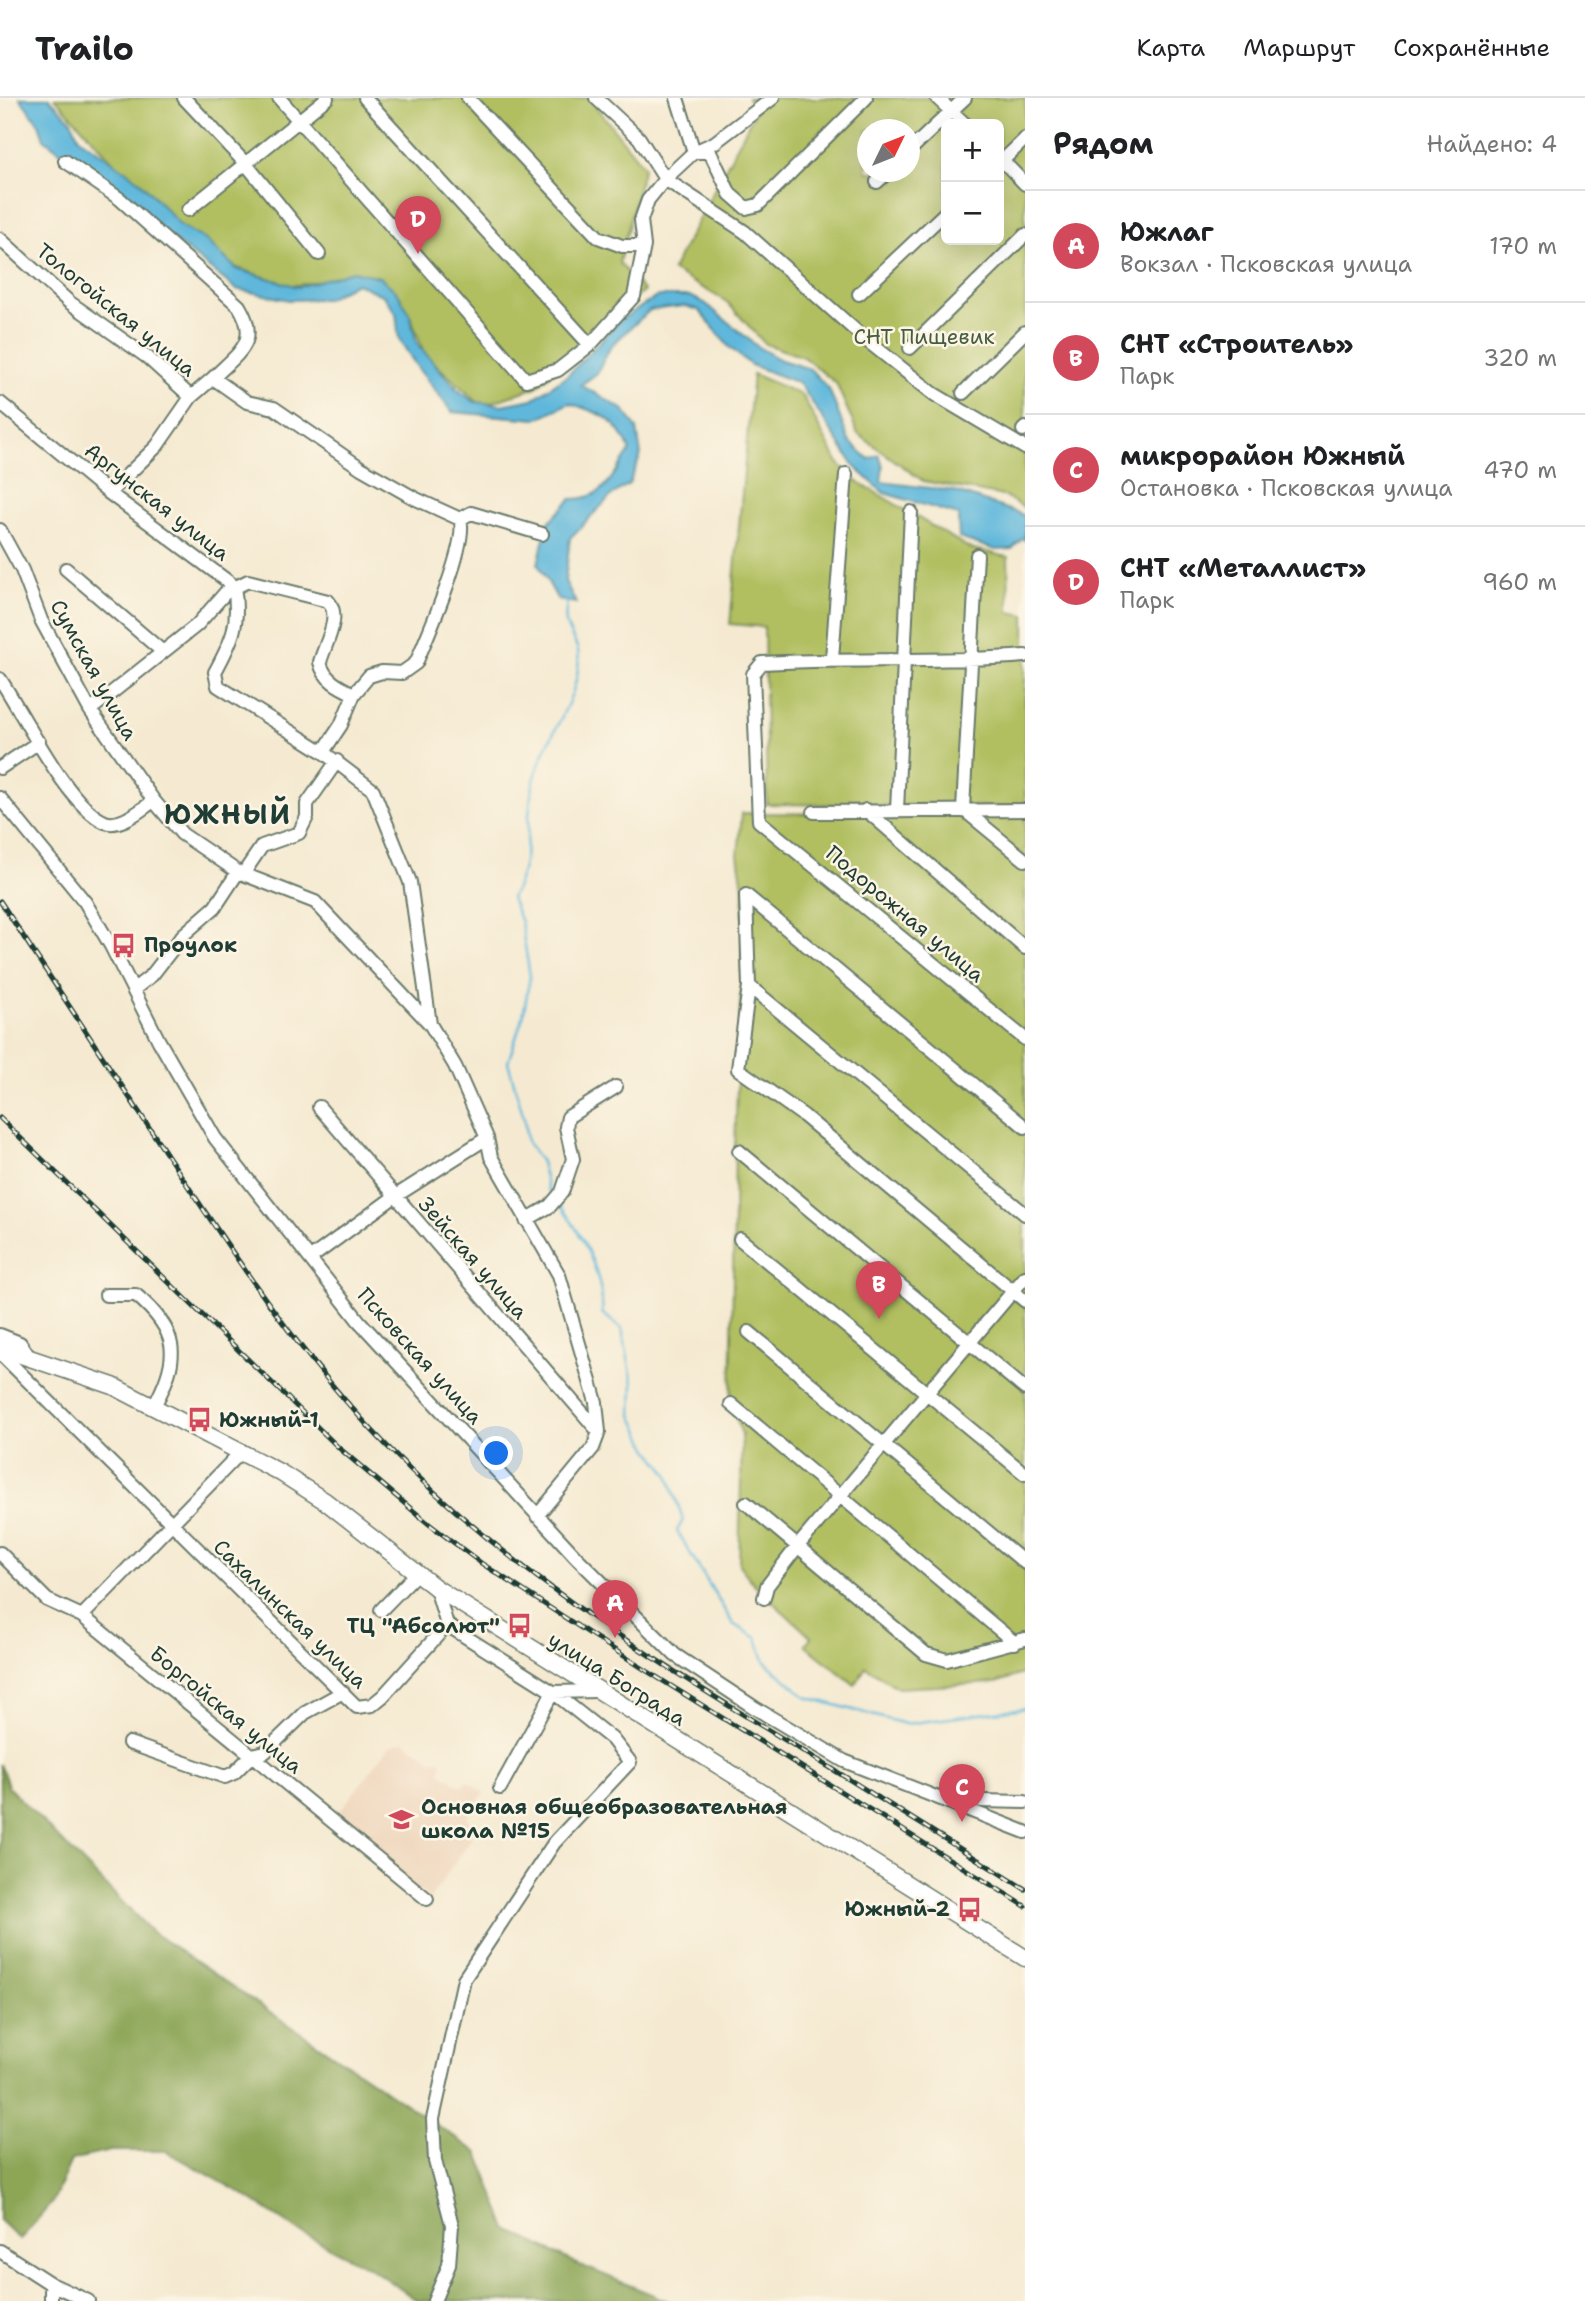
<!DOCTYPE html>
<html lang="ru">
<meta charset="utf-8">
<style>
body{margin:0;font-family:"Shantell Sans",sans-serif;background:#f6f6f6;color:#202124}
.controls{position:absolute;right:21px;top:21px;display:grid;overflow:hidden;border-radius:10px;box-shadow:0 7px 28px #0002}
.controls button{width:63px;height:63px;display:grid;place-items:center;padding:0;border:0;border-bottom:2px solid #e0e0e0;background:#fff;color:#202124;font:35px sans-serif}
.compass{position:absolute;left:857px;top:21px;width:63px;height:63px;border-radius:50%;background:#fff;box-shadow:0 7px 28px #0002;rotate:47deg}
.you{position:absolute;left:497px;top:1356px;width:24px;height:24px;margin:-18px;border:5px solid #fff;border-radius:50%;background:#1a73e8;box-shadow:0 0 0 10px #1a73e833}
.badge{display:grid;place-items:center;width:46px;height:46px;border-radius:50%;background:#d1495b;color:#fff;font-size:23px;font-weight:700}
.pin{position:absolute;translate:-50% -58px;filter:drop-shadow(0 2px 4px #0008)}
.pin::after{content:'';position:absolute;top:37px;width:24px;height:21px;background:inherit;clip-path:polygon(0 0,100% 0,50% 100%)}
.list{margin:0;padding:0;list-style:none}
h2{display:flex;justify-content:space-between;align-items:center;height:91px;margin:0;padding:0 28px;font-size:30px}
h2 small{font-size:23px;font-weight:400;color:#757577}
.list li{display:grid;grid-template-columns:46px 1fr auto;gap:21px;align-items:center;box-sizing:border-box;height:112px;padding:0 28px;border-top:2px solid #e0e0e0}
.list b{display:block;font-size:26px;white-space:nowrap}
.list p{margin:0;font-size:23px;white-space:nowrap;color:#757577}
.list em{font-size:23px;font-style:normal;color:#757577}
.map{position:relative;flex:none;width:1025px;height:2203px;overflow:hidden}
header{display:flex;align-items:center;gap:42px;box-sizing:border-box;height:98px;padding:0 35px;background:#fff;border-bottom:2px solid #e0e0e0}
header strong{font-size:33px}
nav{display:flex;gap:38px;margin-inline-start:auto;font-size:24px}
main{display:flex}
aside{flex:1;background:#fff}
.map>svg:first-child{display:block}
.built{fill:#efd6bc}
.green{fill:#b1bf61;stroke:#687e4a;stroke-width:2;fill-rule:evenodd}
.forest{fill:#8ca657;stroke:#567246;stroke-width:2}
.water{fill:#5eb7db;stroke:#3e7a88;stroke-width:2}
.lines{fill:none;stroke-linecap:round;stroke-linejoin:round}
.stream{stroke:#5eb7db;stroke-width:2.5}
.minor-casing{stroke:#6a7a6b;stroke-width:16}
.major-casing{stroke:#6a7a6b;stroke-width:19}
.minor{stroke:#fff;stroke-width:12}
.major{stroke:#fff;stroke-width:16}
.rail-casing{stroke:#1f3d34;stroke-width:5}
.rail{stroke:#fcf5e5;stroke-width:2.5;stroke-dasharray:8;stroke-linecap:butt}
.labels{text-anchor:middle;dominant-baseline:central;stroke-width:5;stroke-linejoin:round;paint-order:stroke}
.street-label{font-size:21px;fill:#1f3d34;stroke:#fcf5e5}
.park-label{font-size:21px;fill:#445e3f;stroke:#fcf5e5}
.poi-label{font-size:21px;font-weight:bold;fill:#1f3d34;stroke:#fcf5e5;text-anchor:start}
.district-label{font-size:28px;font-weight:bold;letter-spacing:2px;fill:#1f3d34;stroke:#fcf5e5}
</style>
<header>
<strong>Trailo</strong>
<nav><a>Карта</a><a>Маршрут</a><a>Сохранённые</a></nav>
</header>
<main>
<div class="map">
<svg width="1025" height="2203" viewBox="0 0 1025 2203">
<rect width="100%" height="100%" fill="#fcf5e5"/>
<filter id="ink" filterUnits="userSpaceOnUse"><feTurbulence type="fractalNoise" baseFrequency=".0143" numOctaves="2"/><feDisplacementMap in="SourceGraphic" scale="14" xChannelSelector="R" yChannelSelector="G"/><feConvolveMatrix kernelMatrix="1 2 1 2 8 2 1 2 1" color-interpolation-filters="sRGB"/></filter>
<filter id="wash" filterUnits="userSpaceOnUse"><feTurbulence type="fractalNoise" baseFrequency=".00686" numOctaves="4" result="noise"/><feDisplacementMap in="SourceGraphic" scale="28" xChannelSelector="R" yChannelSelector="G"/><feGaussianBlur stdDeviation="1.57" result="paint"/><feColorMatrix in="noise" values="0 0 0 0 0 0 0 0 0 0 0 0 0 0 0 0 0 1.4 0 .05"/><feComposite in="paint" operator="in"/></filter>
<g filter="url(#wash)">
<rect width="100%" height="100%" fill="#f5ead1"/>
<path class="built" d="M 404,1643 L 433,1663 L 436,1661 L 443,1665 L 440,1674 L 462,1689 L 467,1683 L 484,1695 L 467,1720 L 470,1726 L 466,1731 L 472,1740 L 430,1801 L 333,1722 L 390,1648 Z"/>
<path class="green" d="M 55,0 L 589,0 L 644,69 L 619,165 L 644,193 L 536,289 L 482,308 L 424,256 L 412,222 L 388,188 L 337,180 L 292,188 L 234,169 L 163,118 Z
M 748,0 L 1025,0 L 1025,410 L 1004,398 L 923,383 L 858,336 L 836,285 L 803,259 L 765,246 L 727,204 L 672,172 L 756,12 ZM 946,26 L 999,26 L 999,142 L 946,142 ZM 867,32 L 909,32 L 909,74 L 867,74 Z
M 753,276 L 802,297 L 838,365 L 858,384 L 969,450 L 1008,459 L 1009,514 L 1025,517 L 1025,709 L 767,706 L 764,529 L 730,526 Z
M 742,715 L 1025,717 L 1025,1575 L 996,1585 L 898,1590 L 866,1569 L 855,1587 L 805,1547 L 811,1539 L 758,1491 L 739,1467 L 742,1337 L 731,1304 L 735,1046 L 744,796 L 738,757 Z"/>
<path class="forest" d="M 0,1666 L 9,1690 L 152,1834 L 478,2055 L 507,2131 L 575,2165 L 668,2203 L 418,2203 L 370,2170 L 300,2134 L 246,2098 L 166,2053 L 110,2053 L 71,2062 L 53,2103 L 20,2142 L 0,2123 Z"/>
<path class="water" d="M 20,0 L 49,0 L 71,22 L 79,40 L 139,82 L 181,128 L 206,142 L 237,171 L 298,189 L 352,173 L 380,179 L 399,196 L 410,217 L 417,246 L 458,292 L 475,304 L 502,307 L 533,301 L 569,276 L 620,222 L 658,198 L 690,198 L 705,205 L 758,249 L 781,262 L 810,271 L 829,291 L 849,343 L 869,361 L 879,357 L 883,368 L 881,384 L 954,393 L 1019,415 L 1025,418 L 1025,442 L 1023,440 L 1012,451 L 996,452 L 959,440 L 958,417 L 884,395 L 855,369 L 799,285 L 751,267 L 729,249 L 699,212 L 684,208 L 650,212 L 611,248 L 597,275 L 581,287 L 624,312 L 637,331 L 641,357 L 629,386 L 612,397 L 570,440 L 565,483 L 576,505 L 558,502 L 538,466 L 547,426 L 571,401 C 606,401 611,379 630,353 C 617,319 601,316 569,305 L 536,321 L 452,314 L 417,269 L 399,241 L 396,215 L 384,198 L 356,185 L 327,201 L 289,202 L 236,191 L 147,121 L 121,92 L 84,72 L 44,41 L 39,26 Z"/>
<g class="lines">
<path class="stream" d="M 553,1098 L 548,1092 L 541,1064 L 527,1044 L 524,1020 L 508,964 L 523,919 L 530,878 L 521,824 L 511,800 C 535,760 522,714 538,670 C 549,637 575,604 578,570 C 581,543 572,546 566,525 C 565,519 566,510 567,503
M 559,1106 C 581,1134 605,1179 602,1215 L 622,1231 L 633,1285 L 632,1317 L 648,1350 L 668,1376 L 683,1422 L 677,1433 L 733,1526 L 757,1540 L 764,1563 L 806,1599 L 905,1626 L 1025,1610"/>
</g>
</g>
<g filter="url(#ink)">
<g class="lines">
<defs>
<path id="minor" d="M 184,0 L 246,66 L 319,156
M 279,0 L 526,282 L 558,272 L 590,247 L 634,198 L 644,148 L 641,122 L 648,102 L 665,81 L 694,54 L 677,0
M 365,0 L 590,247
M 468,0 L 598,139 L 622,148 L 644,148
M 596,0 L 639,40 L 665,81 L 745,134 L 865,241 L 934,296 L 1025,350
M 773,0 L 714,45 L 694,54 L 710,54 L 730,96 L 746,110 L 758,107 L 866,0
M 937,0 L 965,26
M 909,53 L 965,0
M 999,59 L 1025,86
M 65,63 L 120,101 L 239,208 C 261,244 238,255 213,280
M 999,66 L 1025,41
M 877,84 L 888,74
M 188,112 L 327,0
M 0,141 L 69,204 L 147,259 L 191,299
M 859,196 L 946,114
M 910,250 L 1025,137
M 963,295 L 1025,234
M 0,305 L 109,395 L 234,488 C 240,526 233,541 215,574 L 218,588 L 323,654 L 373,692 L 410,784 L 430,926
M 1023,332 L 1025,330
M 109,395 L 157,348 L 191,299 L 213,280 L 247,304 L 274,310 L 361,370 L 414,400 L 460,421 L 471,415 L 542,436
M 0,432 L 22,472 L 41,522 L 90,612 L 154,703 L 182,736 L 238,774 L 315,804 L 430,926 L 455,968 L 487,1040 L 491,1059 L 559,1177 L 596,1304 L 599,1334 L 593,1350 L 537,1418
M 977,457 L 963,711 L 1025,762
M 66,471 L 163,554
M 1025,558 C 937,565 850,560 762,565 L 753,576 L 759,723 L 1025,941
M 832,561 L 846,376
M 0,581 C 23,615 68,709 105,724 C 121,730 141,711 154,703
M 90,612 L 197,527 L 226,494 L 248,483 L 328,503 C 342,518 325,546 320,564 C 324,582 339,589 354,596 L 369,578 L 382,574 L 402,575 L 416,565 C 427,539 469,444 460,421
M 323,654 L 341,627 L 354,596
M 0,670 L 39,644
M 0,700 L 85,804 L 111,848 L 159,943 L 215,1040 L 359,1223 L 576,1459 L 675,1557 L 755,1610 L 844,1663 L 1025,1734
M 866,712 L 1025,850
M 897,712 L 911,414
M 814,714 L 1025,712
M 243,776 L 262,748 L 299,735 L 307,719 L 307,706 L 337,663
M 746,797 L 749,888 L 738,971 L 804,1018 L 1025,1203
M 746,797 L 1025,1029
M 749,888 L 1025,1116
M 133,892 L 152,877 L 183,837 L 215,809 L 238,774
M 319,1009 L 599,1334
M 739,1053 L 1025,1291
M 526,1122 L 550,1108 L 562,1094 L 573,1061 L 566,1029 L 568,1019 L 616,989
M 740,1141 L 1025,1376
M 312,1159 L 394,1099 L 487,1040
M 106,1197 L 136,1197 C 179,1233 181,1259 154,1308
M 749,1234 L 1025,1465
M 0,1237 L 20,1245 L 30,1260
M 0,1255 L 357,1609 L 372,1607 L 383,1598 L 447,1527 L 553,1594 L 500,1690
M 731,1306 L 1015,1545
M 746,1405 L 926,1556 L 947,1562 L 1025,1541
M 0,1455 L 47,1502 L 82,1518 L 427,1801
M 436,1490 L 447,1527
M 764,1500 L 767,1488 L 797,1449 L 1025,1179
M 381,1512 L 416,1476
M 82,1518 L 242,1353
M 129,1645 L 225,1679 L 234,1675 L 252,1657 L 265,1654 L 305,1615 L 343,1594
M 981,1703 L 1025,1704
M 0,2153 L 51,2186 L 88,2203
M 51,2186 L 51,2203
M 434,2203 L 449,2167 L 452,2127 L 435,2063 L 433,2021 L 464,1881 L 554,1745 L 630,1664 L 612,1641 L 553,1594 L 597,1593"/>
<path id="major" d="M 0,1250 L 113,1288 L 281,1375 L 325,1403 L 436,1490 L 1025,1860"/>
</defs>
<use href="#minor" class="minor-casing"/>
<use href="#major" class="major-casing"/>
<use href="#minor" class="minor"/>
<use href="#major" class="major"/>
<defs>
<path id="rail" d="M 0,803 C 55,886 109,969 164,1052 C 232,1155 301,1260 387,1348 C 505,1470 646,1558 790,1645 C 869,1693 947,1743 1025,1791
M 0,1020 L 339,1350 L 429,1426 L 481,1465 L 647,1573 L 1025,1808"/>
</defs>
<use href="#rail" class="rail-casing"/>
<use href="#rail" class="rail"/>
</g>
</g>
<defs>
<symbol id="bus-bare" viewBox="-9 -9 18 18"><path d="M-5-6H5V4H4V6H2V4H-2V6H-4V4H-5ZM-3.5-4V0h7V-4ZM-3.5 1.2v1.5H-2V1.2ZM2 1.2v1.5H3.5V1.2Z" fill="#d1495b" stroke="#fcf5e5" stroke-width="2.5" paint-order="stroke"/></symbol>
<symbol id="school-bare" viewBox="-9 -9 18 18"><path d="M0-5L7-2L0 1L-7-2ZM-4 1L0 2.5L4 1V4Q0 6-4 4Z" fill="#d1495b" stroke="#fcf5e5" stroke-width="2.5" paint-order="stroke"/></symbol>
</defs>
<g fill-rule="evenodd">
<use href="#bus-bare" x="106" y="830" width="35" height="35"/>
<use href="#bus-bare" x="182" y="1304" width="35" height="35"/>
<use href="#bus-bare" x="502" y="1510" width="35" height="35"/>
<use href="#school-bare" x="384" y="1704" width="35" height="35"/>
<use href="#bus-bare" x="952" y="1794" width="35" height="35"/>
</g>
<g class="labels">
<g class="street-label">
<text transform="translate(116 212) rotate(39)">Тологойская улица</text>
<text transform="translate(157 404) rotate(38)">Аргунская улица</text>
<text transform="translate(94 572) rotate(61)">Сумская улица</text>
<text transform="translate(905 816) rotate(40)">Подорожная улица</text>
<text transform="translate(473 1160) rotate(49)">Зейская улица</text>
<text transform="translate(420 1258) rotate(48)">Псковская улица</text>
<text transform="translate(290 1516) rotate(44)">Сахалинская улица</text>
<text transform="translate(617 1581) rotate(32)">улица Бограда</text>
<text transform="translate(226 1612) rotate(39)">Боргойская улица</text>
</g>
<g class="park-label">
<text x="924" y="239">СНТ Пищевик</text>
</g>
<g class="poi-label">
<text x="144" y="847">Проулок</text>
<text x="219" y="1322">Южный-1</text>
<text x="500" y="1528" text-anchor="end">ТЦ "Абсолют"</text>
<text x="421" y="1709">Основная общеобразовательная<tspan x="421" dy="24">школа №15</tspan></text>
<text x="950" y="1811" text-anchor="end">Южный-2</text>
</g>
<g class="district-label">
<text x="228" y="716">ЮЖНЫЙ</text>
</g>
</g>
</svg>
<div class="controls">
<button>+</button>
<button>−</button>
</div>
<svg class="compass" viewBox="-18 -18 36 36"><path d="M0-13l5 13h-10z" fill="#e53935"/><path d="M0 13l5-13h-10z" fill="#757577"/></svg>
<div class="you"></div>
<div class="pin badge" style="left:615px;top:1540px">A</div>
<div class="pin badge" style="left:879px;top:1221px">B</div>
<div class="pin badge" style="left:962px;top:1724px">C</div>
<div class="pin badge" style="left:418px;top:156px">D</div>
</div>
<aside>
<h2>Рядом<small>Найдено: 4</small></h2>
<ul class="list">
<li><span class="badge">A</span><div><b>Южлаг</b><p>Вокзал · Псковская улица</p></div><em>170 m</em></li>
<li><span class="badge">B</span><div><b>СНТ «Строитель»</b><p>Парк</p></div><em>320 m</em></li>
<li><span class="badge">C</span><div><b>микрорайон Южный</b><p>Остановка · Псковская улица</p></div><em>470 m</em></li>
<li><span class="badge">D</span><div><b>СНТ «Металлист»</b><p>Парк</p></div><em>960 m</em></li>
</ul>
</aside>
</main>
